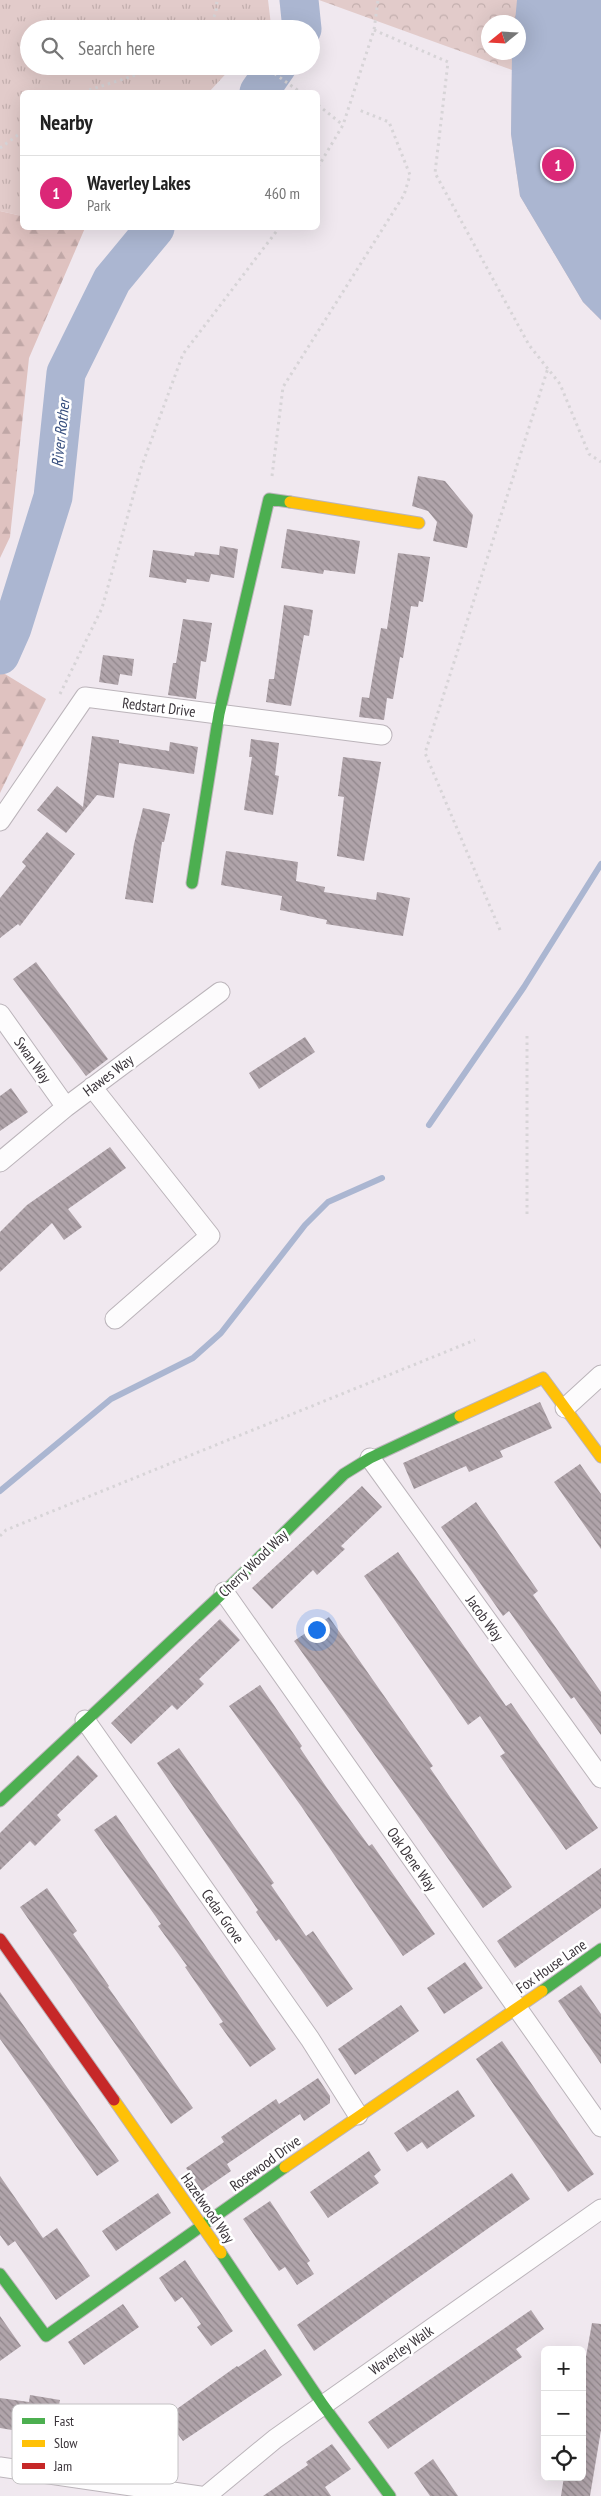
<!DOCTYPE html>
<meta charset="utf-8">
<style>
body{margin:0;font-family:"PT Sans Narrow",sans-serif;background:#f2f2f2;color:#222}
.controls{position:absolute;right:15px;bottom:15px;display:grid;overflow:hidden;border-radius:8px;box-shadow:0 5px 20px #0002}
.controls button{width:45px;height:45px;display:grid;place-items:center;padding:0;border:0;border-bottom:1px solid #e0e0e0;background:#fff;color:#222;font:25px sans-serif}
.compass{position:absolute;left:481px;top:15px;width:45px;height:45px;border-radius:50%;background:#fff;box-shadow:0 5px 20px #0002;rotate:252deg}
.you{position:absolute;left:316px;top:1629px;width:18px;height:18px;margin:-12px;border:4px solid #fff;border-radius:50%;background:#1a73e8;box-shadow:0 0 0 8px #1a73e833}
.badge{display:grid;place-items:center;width:32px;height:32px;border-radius:50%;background:#db2777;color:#fff;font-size:16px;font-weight:700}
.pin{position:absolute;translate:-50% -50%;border:2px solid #fff;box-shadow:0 1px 5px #0006}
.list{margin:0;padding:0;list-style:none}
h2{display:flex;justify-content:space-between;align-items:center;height:65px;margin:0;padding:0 20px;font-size:21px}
h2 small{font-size:16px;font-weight:400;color:#767676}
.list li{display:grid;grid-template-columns:32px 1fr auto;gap:15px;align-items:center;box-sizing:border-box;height:75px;padding:0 20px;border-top:1px solid #e0e0e0}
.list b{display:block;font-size:19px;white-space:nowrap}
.list p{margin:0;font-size:16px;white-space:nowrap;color:#767676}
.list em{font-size:16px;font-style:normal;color:#767676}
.icon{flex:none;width:28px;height:28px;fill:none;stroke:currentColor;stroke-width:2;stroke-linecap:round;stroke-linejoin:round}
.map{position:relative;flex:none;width:601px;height:2496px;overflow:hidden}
.search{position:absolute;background:#fff;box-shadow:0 5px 20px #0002;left:20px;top:20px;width:300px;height:55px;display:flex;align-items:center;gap:12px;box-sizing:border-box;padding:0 18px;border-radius:28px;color:#767676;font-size:19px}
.panel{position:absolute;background:#fff;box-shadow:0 5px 20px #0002;left:20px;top:90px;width:300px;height:140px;border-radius:8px}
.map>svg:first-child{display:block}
.grass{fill:url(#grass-tufts)}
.forest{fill:url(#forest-firs)}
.park{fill:url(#park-crowns);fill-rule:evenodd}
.water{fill:#abb6d1}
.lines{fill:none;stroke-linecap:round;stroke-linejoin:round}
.stream{stroke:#abb6d1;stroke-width:6}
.river{stroke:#abb6d1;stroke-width:39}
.building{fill:url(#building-back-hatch)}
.street-casing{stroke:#bbb4ba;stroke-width:21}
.fast-casing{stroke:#bbb4ba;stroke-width:13}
.slow-casing{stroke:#bbb4ba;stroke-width:13}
.jam-casing{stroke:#bbb4ba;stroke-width:13}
.path{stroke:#d7d4d7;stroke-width:3;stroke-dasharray:2.5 4;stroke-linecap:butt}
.street{stroke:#fdfcfd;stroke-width:19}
.fast{stroke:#4caf50;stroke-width:11}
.slow{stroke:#ffc107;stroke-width:11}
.jam{stroke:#c62828;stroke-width:11}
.labels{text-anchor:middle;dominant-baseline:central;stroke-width:5;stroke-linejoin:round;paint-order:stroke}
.street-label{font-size:15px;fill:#3a343a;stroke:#fff}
.water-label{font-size:16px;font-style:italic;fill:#364e7e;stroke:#fff}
.key{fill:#fff;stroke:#c4c2c4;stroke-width:1}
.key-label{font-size:14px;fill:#3a343a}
</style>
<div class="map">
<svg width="601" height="2496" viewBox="0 0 601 2496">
<defs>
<pattern id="grass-tufts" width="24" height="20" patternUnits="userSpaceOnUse" patternTransform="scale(1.25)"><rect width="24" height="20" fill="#e2cbca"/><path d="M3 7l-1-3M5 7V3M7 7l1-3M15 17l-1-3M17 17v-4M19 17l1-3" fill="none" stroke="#c3afae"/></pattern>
<pattern id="forest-firs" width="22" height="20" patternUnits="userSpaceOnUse" patternTransform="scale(1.25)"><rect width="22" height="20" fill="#dfc2c0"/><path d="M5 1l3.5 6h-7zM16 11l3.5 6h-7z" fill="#c0a7a6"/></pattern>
<pattern id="park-crowns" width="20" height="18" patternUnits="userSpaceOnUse" patternTransform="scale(1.25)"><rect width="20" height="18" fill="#e2cbca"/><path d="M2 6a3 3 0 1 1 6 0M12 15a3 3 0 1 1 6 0" fill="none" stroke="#c3afae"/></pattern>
<pattern id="building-back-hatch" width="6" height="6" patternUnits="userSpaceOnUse" patternTransform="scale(1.25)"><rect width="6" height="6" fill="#b0a4aa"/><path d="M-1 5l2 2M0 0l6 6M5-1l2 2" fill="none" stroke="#90868b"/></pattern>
</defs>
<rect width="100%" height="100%" fill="#f0e8ef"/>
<path class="grass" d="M 0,0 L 268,0 L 271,25 L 267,29 L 29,29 L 29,66 L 233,66 L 209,92 L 22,92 L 22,216 L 0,211 Z"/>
<path class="forest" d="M 0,211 L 22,216 L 22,228 L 85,228 L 29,358 L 10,537 L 0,558 Z
M 0,671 L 46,699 L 0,793 Z"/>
<path class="park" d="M 319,0 L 601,0 L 601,320 L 583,302 L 520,196 L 511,134 L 512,70 ZM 488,22 L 518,22 L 518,52 L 488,52 Z"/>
<path class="water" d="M 517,0 L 601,0 L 601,320 L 583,302 L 520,196 L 511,134 L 512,53 L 518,52 L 518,22 L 515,22 Z"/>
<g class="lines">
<path class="stream" d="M 429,1125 L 524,987 L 601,864
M 0,1491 L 111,1399 L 193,1358 L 221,1333 L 305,1225 L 328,1202 L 382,1178"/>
<path class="river" d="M 299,0 L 302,29
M 259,92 L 277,66
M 0,655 L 12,628 L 53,497 L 66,373 L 112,280 L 155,228"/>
</g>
<path class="building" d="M 418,476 L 445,481 L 473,515 L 467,548 L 433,541 L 437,522 L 428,511 L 412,506 Z
M 287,529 L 360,541 L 355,574 L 324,570 L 323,574 L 281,568 Z
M 220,546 L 238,549 L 234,578 L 211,574 L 209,582 L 187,579 L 186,583 L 149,577 L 153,550 L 194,556 L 195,552 L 219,555 Z
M 398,553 L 430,557 L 423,602 L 419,601 L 418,607 L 411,606 L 403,658 L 400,657 L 393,699 L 387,698 L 384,720 L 359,717 L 362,697 L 369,698 L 381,628 L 387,629 Z
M 284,605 L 313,610 L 309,636 L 304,635 L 291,706 L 266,702 L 269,679 L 274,679 Z
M 183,619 L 212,623 L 206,662 L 201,661 L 196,699 L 168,695 L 173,663 L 176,663 Z
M 103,655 L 134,659 L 132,676 L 120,674 L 118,685 L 99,682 Z
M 92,736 L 119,740 L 119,743 L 169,751 L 170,742 L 198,747 L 194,774 L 119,763 L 114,798 L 97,795 L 66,833 L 37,810 L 57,786 L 83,807 Z
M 251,739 L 279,743 L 275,775 L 279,776 L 273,815 L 244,810 L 252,757 L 249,757 Z
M 343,757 L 381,762 L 364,861 L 337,856 L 344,797 L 338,796 Z
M 143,808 L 170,814 L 164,842 L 162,842 L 153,903 L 125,899 L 134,844 Z
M 47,832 L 75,854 L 20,926 L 18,924 L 0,938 L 0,898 L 26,866 L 22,862 Z
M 226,851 L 298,862 L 296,881 L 325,887 L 324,892 L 376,900 L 377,892 L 410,898 L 403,936 L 326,924 L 327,920 L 280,910 L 282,896 L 221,885 Z
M 36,962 L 108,1059 L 86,1076 L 13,979 Z
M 305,1037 L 315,1052 L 259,1089 L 249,1073 Z
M 11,1088 L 28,1112 L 0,1131 L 0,1096 Z
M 110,1147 L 126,1168 L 68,1209 L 82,1227 L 64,1240 L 52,1223 L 0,1272 L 0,1232 L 27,1205 Z
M 540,1402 L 552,1428 L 500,1451 L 503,1457 L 469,1472 L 466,1466 L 414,1489 L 403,1463 Z
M 580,1464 L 601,1494 L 601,1549 L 554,1482 Z
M 362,1486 L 382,1507 L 341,1546 L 345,1549 L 317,1575 L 313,1570 L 272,1609 L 252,1588 Z
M 476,1502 L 538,1591 L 533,1595 L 601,1692 L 601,1735 L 574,1697 L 571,1699 L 509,1611 L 503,1616 L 441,1527 Z
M 398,1552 L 506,1706 L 511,1703 L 598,1828 L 566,1850 L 500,1756 L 505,1753 L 480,1716 L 468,1725 L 364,1576 Z
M 329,1617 L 433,1766 L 430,1768 L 512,1887 L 483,1908 L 294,1641 Z
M 220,1619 L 240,1640 L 199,1679 L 204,1684 L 177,1710 L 172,1705 L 131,1744 L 111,1723 Z
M 260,1685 L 302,1746 L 300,1748 L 327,1788 L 369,1846 L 372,1844 L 435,1934 L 403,1956 L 301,1806 L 229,1706 Z
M 179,1748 L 274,1883 L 271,1885 L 306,1936 L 313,1931 L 353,1989 L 327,2007 L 279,1939 L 276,1941 L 256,1912 L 258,1910 L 157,1763 Z
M 78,1755 L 98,1776 L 57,1815 L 61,1820 L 35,1846 L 30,1841 L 0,1870 L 0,1833 Z
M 116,1815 L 276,2049 L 250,2067 L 219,2024 L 223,2022 L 185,1967 L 187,1966 L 158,1926 L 161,1924 L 94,1830 Z
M 601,1868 L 601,1908 L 515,1968 L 497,1941 Z
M 47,1888 L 77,1931 L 73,1934 L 109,1986 L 108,1987 L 193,2108 L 171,2124 L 20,1907 Z
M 465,1962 L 483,1988 L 444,2014 L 427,1988 Z
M 581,1985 L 601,2014 L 601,2064 L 558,2001 Z
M 0,1992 L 119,2161 L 97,2176 L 0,2039 Z
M 401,2005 L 419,2031 L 355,2075 L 338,2049 Z
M 502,2041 L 594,2174 L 568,2192 L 476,2059 Z
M 318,2078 L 330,2096 L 330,2103 L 304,2121 L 300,2114 L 227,2164 L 231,2171 L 202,2191 L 186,2168 L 224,2142 L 221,2137 L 276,2099 L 279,2104 Z
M 458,2090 L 475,2116 L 427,2149 L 422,2142 L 407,2152 L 394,2133 Z
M 369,2151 L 381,2170 L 374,2176 L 379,2183 L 328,2218 L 310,2192 Z
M 512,2173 L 530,2199 L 314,2351 L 297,2325 Z
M 0,2176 L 43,2238 L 57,2228 L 90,2276 L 56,2300 L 15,2241 L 8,2246 L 0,2235 Z
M 158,2193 L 171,2213 L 116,2251 L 102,2231 Z
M 270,2201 L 310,2261 L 307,2263 L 314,2274 L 297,2285 L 285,2267 L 279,2271 L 243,2219 Z
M 185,2260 L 233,2331 L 211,2346 L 197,2327 L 201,2324 L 182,2297 L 175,2302 L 159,2278 Z
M 123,2304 L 139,2327 L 84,2365 L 68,2342 Z
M 531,2310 L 544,2329 L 516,2349 L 522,2357 L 388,2449 L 368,2422 Z
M 0,2316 L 21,2346 L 0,2361 Z
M 592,2323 L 601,2324 L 601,2430 L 590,2496 L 561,2496 L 564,2477 L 582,2477 L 582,2379 Z
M 265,2349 L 282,2375 L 183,2441 L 176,2432 L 128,2466 L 93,2460 L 92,2452 L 24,2437 L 24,2432 L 0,2428 L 0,2398 L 29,2402 L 30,2395 L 60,2400 L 57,2415 L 81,2419 L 80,2429 L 128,2431 L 151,2408 L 160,2421 L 237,2366 L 238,2367 Z
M 332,2444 L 351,2469 L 325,2487 L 331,2496 L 263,2496 L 308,2465 L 306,2462 Z
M 433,2459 L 458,2496 L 430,2496 L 414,2473 Z"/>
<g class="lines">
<defs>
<path id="street" d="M 0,821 L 85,697 L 382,735
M 0,1014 L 66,1107
M 92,1087 L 210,1236 L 115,1319
M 0,1162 L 66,1107 L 220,992
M 565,1408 L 601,1375
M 370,1458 L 601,1778
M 224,1592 L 601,2127
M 85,1720 L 310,2039 L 358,2115
M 0,2467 L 200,2496
M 206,2496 L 275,2439 L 601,2209"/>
<path id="fast" d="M 192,883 L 219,714 L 269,499 L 290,502
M 0,1801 L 224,1592 L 344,1474 L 370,1458 L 460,1416
M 542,1991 L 601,1949
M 221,2253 L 323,2405 L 390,2496
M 0,2274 L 46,2336 L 285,2167"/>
<path id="slow" d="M 290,502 L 419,523
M 460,1416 L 543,1378 L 601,1457
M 114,2100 L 221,2253
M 285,2167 L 542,1991"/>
<path id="jam" d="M 0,1939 L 114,2100"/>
</defs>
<use href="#street" class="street-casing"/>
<use href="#fast" class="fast-casing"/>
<use href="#slow" class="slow-casing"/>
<use href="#jam" class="jam-casing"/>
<path class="path" d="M 209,29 L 216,12 L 217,0
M 374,30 L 448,62 L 435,173 L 529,345 L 560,384 L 589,454 L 601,462
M 264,66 L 300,92
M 83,92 L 164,66
M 318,105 L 343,125
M 0,148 L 22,132
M 318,167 L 343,125 L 374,30 L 378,0
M 272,476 L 283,387 L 404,195 L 410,175 L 389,122 L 359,110
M 60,694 L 102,608 L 141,468 L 183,354 L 279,228
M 500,930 L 425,753 L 548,368
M 527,1036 L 527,1217
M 0,1536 L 6,1530 L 475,1340"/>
<use href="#street" class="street"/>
<use href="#fast" class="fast"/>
<use href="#slow" class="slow"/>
<use href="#jam" class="jam"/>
</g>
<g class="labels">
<g class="street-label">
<text transform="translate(159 707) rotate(7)">Redstart Drive</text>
<text transform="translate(33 1060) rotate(55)">Swan Way</text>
<text transform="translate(108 1075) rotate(-37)">Hawes Way</text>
<text transform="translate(253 1563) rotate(-44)">Cherry Wood Way</text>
<text transform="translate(485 1618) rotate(54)">Jacob Way</text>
<text transform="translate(412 1859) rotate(55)">Oak Dene Way</text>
<text transform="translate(223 1916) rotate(55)">Cedar Grove</text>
<text transform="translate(551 1966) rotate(-35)">Fox House Lane</text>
<text transform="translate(265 2163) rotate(-36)">Rosewood Drive</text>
<text transform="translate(208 2208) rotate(55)">Hazelwood Way</text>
<text transform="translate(401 2350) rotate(-35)">Waverley Walk</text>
</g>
<g class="water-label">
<text transform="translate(60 433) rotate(-84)">River Rother</text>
</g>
</g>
<rect x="12" y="2404" width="166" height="80" rx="8" class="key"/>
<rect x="22" y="2418" width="23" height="6" fill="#4caf50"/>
<rect x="22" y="2440" width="23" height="7" fill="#ffc107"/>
<rect x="22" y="2463" width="23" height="6" fill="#c62828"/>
<g class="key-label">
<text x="54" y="2426">Fast</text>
<text x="54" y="2448">Slow</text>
<text x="54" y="2471">Jam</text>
</g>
</svg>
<div class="controls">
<button>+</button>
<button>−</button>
<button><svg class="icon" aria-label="locate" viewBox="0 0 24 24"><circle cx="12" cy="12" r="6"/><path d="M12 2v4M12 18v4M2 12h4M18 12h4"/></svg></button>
</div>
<svg class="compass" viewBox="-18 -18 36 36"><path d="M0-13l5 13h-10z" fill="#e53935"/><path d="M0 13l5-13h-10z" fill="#767676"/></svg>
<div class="you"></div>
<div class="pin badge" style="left:558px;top:165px">1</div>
<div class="search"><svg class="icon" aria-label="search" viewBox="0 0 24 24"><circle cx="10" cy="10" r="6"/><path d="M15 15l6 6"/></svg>Search here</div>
<section class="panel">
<h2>Nearby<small></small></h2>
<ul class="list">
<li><span class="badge">1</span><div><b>Waverley Lakes</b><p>Park</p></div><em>460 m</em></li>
</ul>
</section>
</div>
